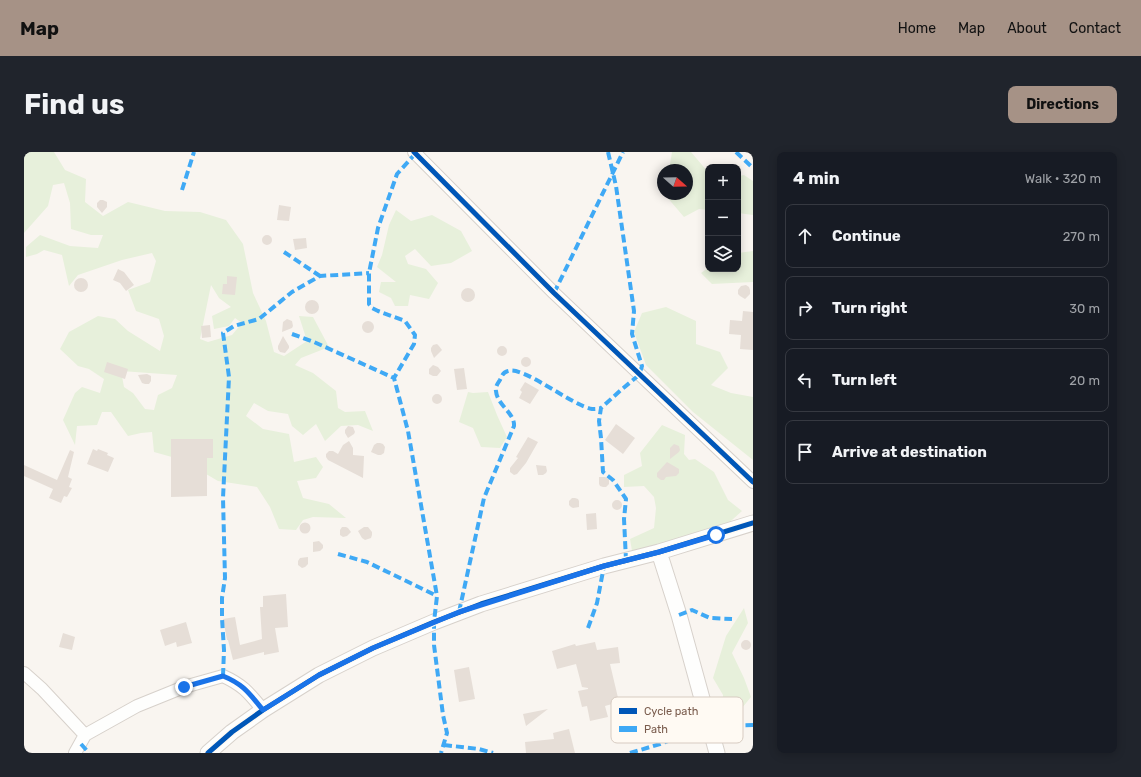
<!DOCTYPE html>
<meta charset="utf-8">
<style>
body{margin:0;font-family:Rubik,sans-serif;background:#20242c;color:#f1f3f6}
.controls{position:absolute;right:12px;top:12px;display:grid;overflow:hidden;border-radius:8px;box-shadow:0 2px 10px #0003}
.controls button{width:36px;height:36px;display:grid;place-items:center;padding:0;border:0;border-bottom:1px solid #363941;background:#171b24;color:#f1f3f6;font:20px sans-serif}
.compass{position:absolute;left:633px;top:12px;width:36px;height:36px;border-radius:50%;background:#171b24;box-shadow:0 2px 10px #0003;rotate:110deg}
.stop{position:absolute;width:12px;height:12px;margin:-9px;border:3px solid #1a73e8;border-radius:50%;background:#fff}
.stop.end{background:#1a73e8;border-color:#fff;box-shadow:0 1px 4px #0008}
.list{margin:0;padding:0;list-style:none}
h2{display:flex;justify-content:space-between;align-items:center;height:52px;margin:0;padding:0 16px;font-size:17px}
h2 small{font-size:13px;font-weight:400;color:#9ea1a6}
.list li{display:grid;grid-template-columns:26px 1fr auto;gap:12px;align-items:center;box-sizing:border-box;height:64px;margin:0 8px 8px;padding:0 8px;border:1px solid #363941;border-radius:8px}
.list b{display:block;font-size:15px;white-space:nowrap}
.list em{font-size:13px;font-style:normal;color:#9ea1a6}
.icon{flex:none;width:22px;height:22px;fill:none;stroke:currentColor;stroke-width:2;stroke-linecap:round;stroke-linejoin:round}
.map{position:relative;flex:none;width:729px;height:601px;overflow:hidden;border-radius:8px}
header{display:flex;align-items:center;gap:24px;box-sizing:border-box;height:56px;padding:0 20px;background:#a69286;color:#111}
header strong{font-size:19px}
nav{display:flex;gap:22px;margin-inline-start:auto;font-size:14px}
.intro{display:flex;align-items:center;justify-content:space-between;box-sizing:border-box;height:96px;padding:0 24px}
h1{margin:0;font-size:28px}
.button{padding:10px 18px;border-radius:8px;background:#a69286;color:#111;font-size:14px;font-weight:700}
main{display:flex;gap:24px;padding:0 24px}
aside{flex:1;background:#171b24;border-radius:8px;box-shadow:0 2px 10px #0003}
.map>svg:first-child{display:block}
.green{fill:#e7f0db;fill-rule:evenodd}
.building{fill:#e6ded7}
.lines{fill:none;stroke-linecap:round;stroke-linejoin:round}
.minor-casing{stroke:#d7d1cb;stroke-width:14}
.tertiary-casing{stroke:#d7d1cb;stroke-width:17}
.minor{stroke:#fefefd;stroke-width:12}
.tertiary{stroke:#fefefd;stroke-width:15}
.quiet{stroke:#3fa9f5;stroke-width:4;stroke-dasharray:8 4;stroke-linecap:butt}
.cycleway-casing{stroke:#fffaf3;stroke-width:8}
.cycleway{stroke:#0057b8;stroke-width:5}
.route{stroke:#1a73e8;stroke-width:5}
.key{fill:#fffaf3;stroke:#d7cbc1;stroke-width:1}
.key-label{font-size:11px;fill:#7a5c4d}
</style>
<header>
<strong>Map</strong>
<nav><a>Home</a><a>Map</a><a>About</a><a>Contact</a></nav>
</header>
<div class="intro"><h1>Find us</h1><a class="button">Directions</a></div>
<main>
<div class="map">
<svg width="729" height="601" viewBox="0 0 729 601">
<rect width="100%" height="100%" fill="#f9f5f0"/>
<path class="green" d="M 0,0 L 30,0 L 41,18 L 62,27 L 61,50 L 79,64 L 104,50 L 141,59 L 176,60 L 202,68 L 219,92 L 229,141 L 242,169 L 250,200 L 260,204 L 283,189 L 275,164 L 289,165 L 305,195 L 277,206 L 271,213 L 289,221 L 312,239 L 314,256 L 321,260 L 341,259 L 349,279 L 334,273 L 317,274 L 301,289 L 292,272 L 279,283 L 268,274 L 264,262 L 244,259 L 230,251 L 222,264 L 239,277 L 265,282 L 270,310 L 292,305 L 299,315 L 292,326 L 273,329 L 279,346 L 305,352 L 322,366 L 289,365 L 279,368 L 272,378 L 255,377 L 246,355 L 233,335 L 194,329 L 165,312 L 155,307 L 130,300 L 128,280 L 117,281 L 104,284 L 87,260 L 78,260 L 73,273 L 53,274 L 51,293 L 39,268 L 51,241 L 58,235 L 76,241 L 80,227 L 65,217 L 54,214 L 36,197 L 45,180 L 74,164 L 91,167 L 104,179 L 136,199 L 140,184 L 135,167 L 112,159 L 104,138 L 126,130 L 132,109 L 128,101 L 98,108 L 54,123 L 45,134 L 38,103 L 20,98 L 13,102 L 2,105 L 2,95 L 16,83 L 46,94 L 74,96 L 79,83 L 67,83 L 47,77 L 46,51 L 40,31 L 29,33 L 24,54 L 0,81 ZM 187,133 L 195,146 L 207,155 L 188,164 L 190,177 L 205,174 L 211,166 L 218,171 L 208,183 L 184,190 L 176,187 ZM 97,219 L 153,223 L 148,236 L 134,243 L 130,258 L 121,257 L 109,241 L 100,235 Z
M 648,0 L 667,0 L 684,20 L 684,58 L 675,57 L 660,65 L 642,44 L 642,42 L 663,42 L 663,18 L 645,18 Z
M 720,23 L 729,29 L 729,63 L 714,61 L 714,24 Z
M 372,58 L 387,69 L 408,63 L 437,79 L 448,99 L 427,111 L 407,114 L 391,97 L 381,104 L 384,112 L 402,117 L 414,131 L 405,147 L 386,143 L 384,154 L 371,154 L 367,146 L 355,140 L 357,130 L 372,130 L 353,115 L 358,103 L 365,73 Z
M 729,99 L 729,130 L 688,132 L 677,121 L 684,116 L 714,117 L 714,101 Z
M 642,155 L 672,169 L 672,192 L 696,200 L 704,216 L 687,233 L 707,241 L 729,245 L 729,308 L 669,260 L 622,213 L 610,180 L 618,161 Z
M 444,240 L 449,241 L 464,240 L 473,263 L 483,285 L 476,296 L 457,295 L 449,276 L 435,270 Z
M 638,273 L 661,283 L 660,302 L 665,308 L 671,307 L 690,320 L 704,348 L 718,359 L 698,377 L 609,405 L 606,387 L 630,376 L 632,356 L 630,345 L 620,334 L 600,335 L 600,323 L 618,314 L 616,301 Z
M 720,456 L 724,471 L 708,501 L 720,526 L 727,545 L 713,562 L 698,557 L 699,543 L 689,526 L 702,484 Z"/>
<path class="building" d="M 76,48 L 79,48 L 83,50 L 83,55 L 78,61 L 73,55 L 73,51 Z
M 255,53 L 267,55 L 265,69 L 253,68 Z
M238 88a5 5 0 1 1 10 0a5 5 0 1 1-10 0Z
M 282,86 L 283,96 L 271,98 L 269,87 Z
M 94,117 L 100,120 L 110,133 L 102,139 L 96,131 L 89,128 Z
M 203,124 L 213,125 L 211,143 L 198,142 L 199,132 L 203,132 Z
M50 133a7 7 0 1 1 14 0a7 7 0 1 1-14 0Z
M 722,133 L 725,135 L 726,138 L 726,142 L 721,147 L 716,144 L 714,142 L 714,138 L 717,134 Z
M437 143a7 7 0 1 1 14 0a7 7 0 1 1-14 0Z
M281 155a7 7 0 1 1 14 0a7 7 0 1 1-14 0Z
M 719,159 L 729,160 L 729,198 L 716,197 L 717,183 L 705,182 L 706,168 L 718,169 Z
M 263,167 L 268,169 L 269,174 L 268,176 L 258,180 L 259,170 Z
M338 175a6 6 0 1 1 12 0a6 6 0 1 1-12 0Z
M 186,173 L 187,185 L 178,186 L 177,174 Z
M 259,184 L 265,194 L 265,196 L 261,201 L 256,200 L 254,197 L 254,194 Z
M 413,192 L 415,194 L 418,198 L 410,206 L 407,199 L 407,196 L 409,193 Z
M473 199a5 5 0 1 1 10 0a5 5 0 1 1-10 0Z
M497 210a5 5 0 1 1 10 0a5 5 0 1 1-10 0Z
M 83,210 L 104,217 L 101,227 L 80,220 Z
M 409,213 L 414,215 L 417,219 L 413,224 L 409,224 L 405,222 L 405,217 Z
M 440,216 L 443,237 L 433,238 L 430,217 Z
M 123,222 L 127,224 L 127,229 L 125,232 L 121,232 L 118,231 L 114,223 Z
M 501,230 L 515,238 L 506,252 L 495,246 L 498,240 L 496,238 Z
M408 247a5 5 0 1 1 10 0a5 5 0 1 1-10 0Z
M 592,272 L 611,286 L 599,302 L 581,288 Z
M 324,274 L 329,275 L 331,280 L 330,282 L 324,286 L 321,281 L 321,278 Z
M 504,285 L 514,290 L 502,311 L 493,322 L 490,323 L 486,320 L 486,316 L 494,306 L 492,305 Z
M 147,287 L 189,287 L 189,306 L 183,306 L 183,344 L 147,345 Z
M 325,289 L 329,296 L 329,303 L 340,304 L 339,326 L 304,308 L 302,305 L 302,302 L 305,299 L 309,299 L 314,302 L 319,293 Z
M 353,291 L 356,291 L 359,292 L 361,295 L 360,301 L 357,303 L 354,303 L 347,300 L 350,293 Z
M 650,292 L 655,294 L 656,298 L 655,300 L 646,307 L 646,296 Z
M 69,297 L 73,299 L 74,297 L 84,301 L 83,303 L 90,306 L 84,320 L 63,312 Z
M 46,298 L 50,300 L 44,325 L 48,327 L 45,335 L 48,336 L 43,345 L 40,344 L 37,351 L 25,346 L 29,337 L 0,324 L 0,313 L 33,328 Z
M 643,310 L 655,317 L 655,321 L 652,324 L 642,325 L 640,328 L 637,328 L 633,325 L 633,321 Z
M 512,313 L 522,314 L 523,319 L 522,321 L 519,323 L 514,323 Z
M 575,325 L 581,325 L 585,327 L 585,332 L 582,335 L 579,335 L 576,334 L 575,332 Z
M 548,346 L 551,346 L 554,347 L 555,349 L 555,355 L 549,356 L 547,355 L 545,353 L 545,349 Z
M588 353a5 5 0 1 1 10 0a5 5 0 1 1-10 0Z
M 572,361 L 573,377 L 563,378 L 562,362 Z
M275.5 376a5.5 5.5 0 1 1 11 0a5.5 5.5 0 1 1-11 0Z
M 318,375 L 322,375 L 324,376 L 327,380 L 323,384 L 319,385 L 316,383 L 316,378 Z
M 340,375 L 344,375 L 348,380 L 348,383 L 347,386 L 341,388 L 338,386 L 334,379 Z
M 295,389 L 299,393 L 299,396 L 296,399 L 289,400 L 289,390 Z
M 284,405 L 284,412 L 281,415 L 278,416 L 274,413 L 274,409 L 276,406 Z
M 262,442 L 264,475 L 251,476 L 255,500 L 240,503 L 240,500 L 209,508 L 204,488 L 203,488 L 199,467 L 211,465 L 216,493 L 238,487 L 236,455 L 239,455 L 239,444 Z
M 162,470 L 168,491 L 153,495 L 152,490 L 141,494 L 136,478 Z
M 39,481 L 51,485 L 48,498 L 35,495 Z
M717 493a5 5 0 1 1 10 0a5 5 0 1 1-10 0Z
M 571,490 L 573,498 L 594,495 L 596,511 L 586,512 L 595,550 L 581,554 L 584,565 L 566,569 L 563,554 L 558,555 L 554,539 L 564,537 L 564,536 L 558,535 L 552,512 L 533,517 L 528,499 L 551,492 L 552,494 Z
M 445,515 L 451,547 L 435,550 L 430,518 Z
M 524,557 L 502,574 L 499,562 Z
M 545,577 L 551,601 L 502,601 L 501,590 L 530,587 L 529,581 Z"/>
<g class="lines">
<defs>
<path id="minor" d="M 390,0 L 530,141 L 729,330
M 0,521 L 18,537 L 61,583
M 51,601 L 61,583 L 113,554 L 160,535 L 199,524 C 219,533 225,541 239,558"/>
<path id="tertiary" d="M 635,400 L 655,463 L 693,601
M 184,601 L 208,580 L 239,558 L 295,523 L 349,496 L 410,470 L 457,452 L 580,414 L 635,400 L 729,371"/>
</defs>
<use href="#minor" class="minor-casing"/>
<use href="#tertiary" class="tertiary-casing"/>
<use href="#minor" class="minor"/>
<use href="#tertiary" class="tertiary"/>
<path class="quiet" d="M 584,0 L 592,34 L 610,159 L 608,182 L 618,214 L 615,223 L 597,238 L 577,256 L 575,269 L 577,286 L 579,320 L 589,328 L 602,347 L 600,367 L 602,408
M 712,0 L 729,16
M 392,1 L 373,22 L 354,76 L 345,121 L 345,152 L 348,156 L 354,159 L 381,169 L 391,183 L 390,192 L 370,226 L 384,279 L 413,444 L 410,470 L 410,493 L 419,563 L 423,581 L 417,601
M 158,38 L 170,0
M 260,100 L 296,124
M 530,141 L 599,0
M 268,182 L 290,190 L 370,226
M 314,402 L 343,410 L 413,444
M 435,460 L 460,346 L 490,274 C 491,261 473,253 472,239 C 471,235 474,231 476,228 C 478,224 479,220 484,219 C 500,214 547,253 568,257 C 571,257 574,257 577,256
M 655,463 L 668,458 L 686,466 L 708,467
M 564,476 L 573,451 L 580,414
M 199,524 L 200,498 L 198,466 L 198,446 L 201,426 L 199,346 L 205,225 L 199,181 L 210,174 L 235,167 L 268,140 L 296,124 L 345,121
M 57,592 L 65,601
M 420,593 L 455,597 L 469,601
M 606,601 L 636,592 L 685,574 L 729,573"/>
<defs>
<path id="cycleway" d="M 390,0 L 530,141 L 729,330
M 184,601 L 208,580 L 239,558 L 295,523 L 349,496 L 410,470 L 457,452 L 580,414 L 635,400 L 729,371"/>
</defs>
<use href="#cycleway" class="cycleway-casing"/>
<use href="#cycleway" class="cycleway"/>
</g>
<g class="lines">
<path class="route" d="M 160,535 L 199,524 C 219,532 225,541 239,558 L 295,523 L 349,496 L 435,460 L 580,414 L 635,400 L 692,383"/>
</g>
<rect x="587" y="545" width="132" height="46" rx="6" class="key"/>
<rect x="595" y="556" width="18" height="6" fill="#0057b8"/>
<rect x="595" y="574" width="18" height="6" fill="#3fa9f5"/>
<g class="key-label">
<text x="620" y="563">Cycle path</text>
<text x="620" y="581">Path</text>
</g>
</svg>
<div class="controls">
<button>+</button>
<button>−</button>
<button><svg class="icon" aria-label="layers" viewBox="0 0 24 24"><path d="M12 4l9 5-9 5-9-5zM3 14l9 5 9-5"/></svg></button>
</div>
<svg class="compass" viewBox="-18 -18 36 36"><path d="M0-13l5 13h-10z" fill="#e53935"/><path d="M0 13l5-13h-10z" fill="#9ea1a6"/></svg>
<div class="stop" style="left:692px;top:383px"></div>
<div class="stop end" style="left:160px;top:535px"></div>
</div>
<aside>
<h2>4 min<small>Walk · 320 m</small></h2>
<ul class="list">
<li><svg class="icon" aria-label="ahead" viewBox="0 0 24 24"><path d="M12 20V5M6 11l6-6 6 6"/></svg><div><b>Continue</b></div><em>270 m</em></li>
<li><svg class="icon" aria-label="right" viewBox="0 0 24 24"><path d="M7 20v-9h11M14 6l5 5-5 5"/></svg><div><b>Turn right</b></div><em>30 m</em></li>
<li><svg class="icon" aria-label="left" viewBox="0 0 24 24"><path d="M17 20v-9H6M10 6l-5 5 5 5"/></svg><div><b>Turn left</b></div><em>20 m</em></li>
<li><svg class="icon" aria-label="arrive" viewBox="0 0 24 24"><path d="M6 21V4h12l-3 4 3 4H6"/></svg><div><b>Arrive at destination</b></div></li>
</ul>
</aside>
</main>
